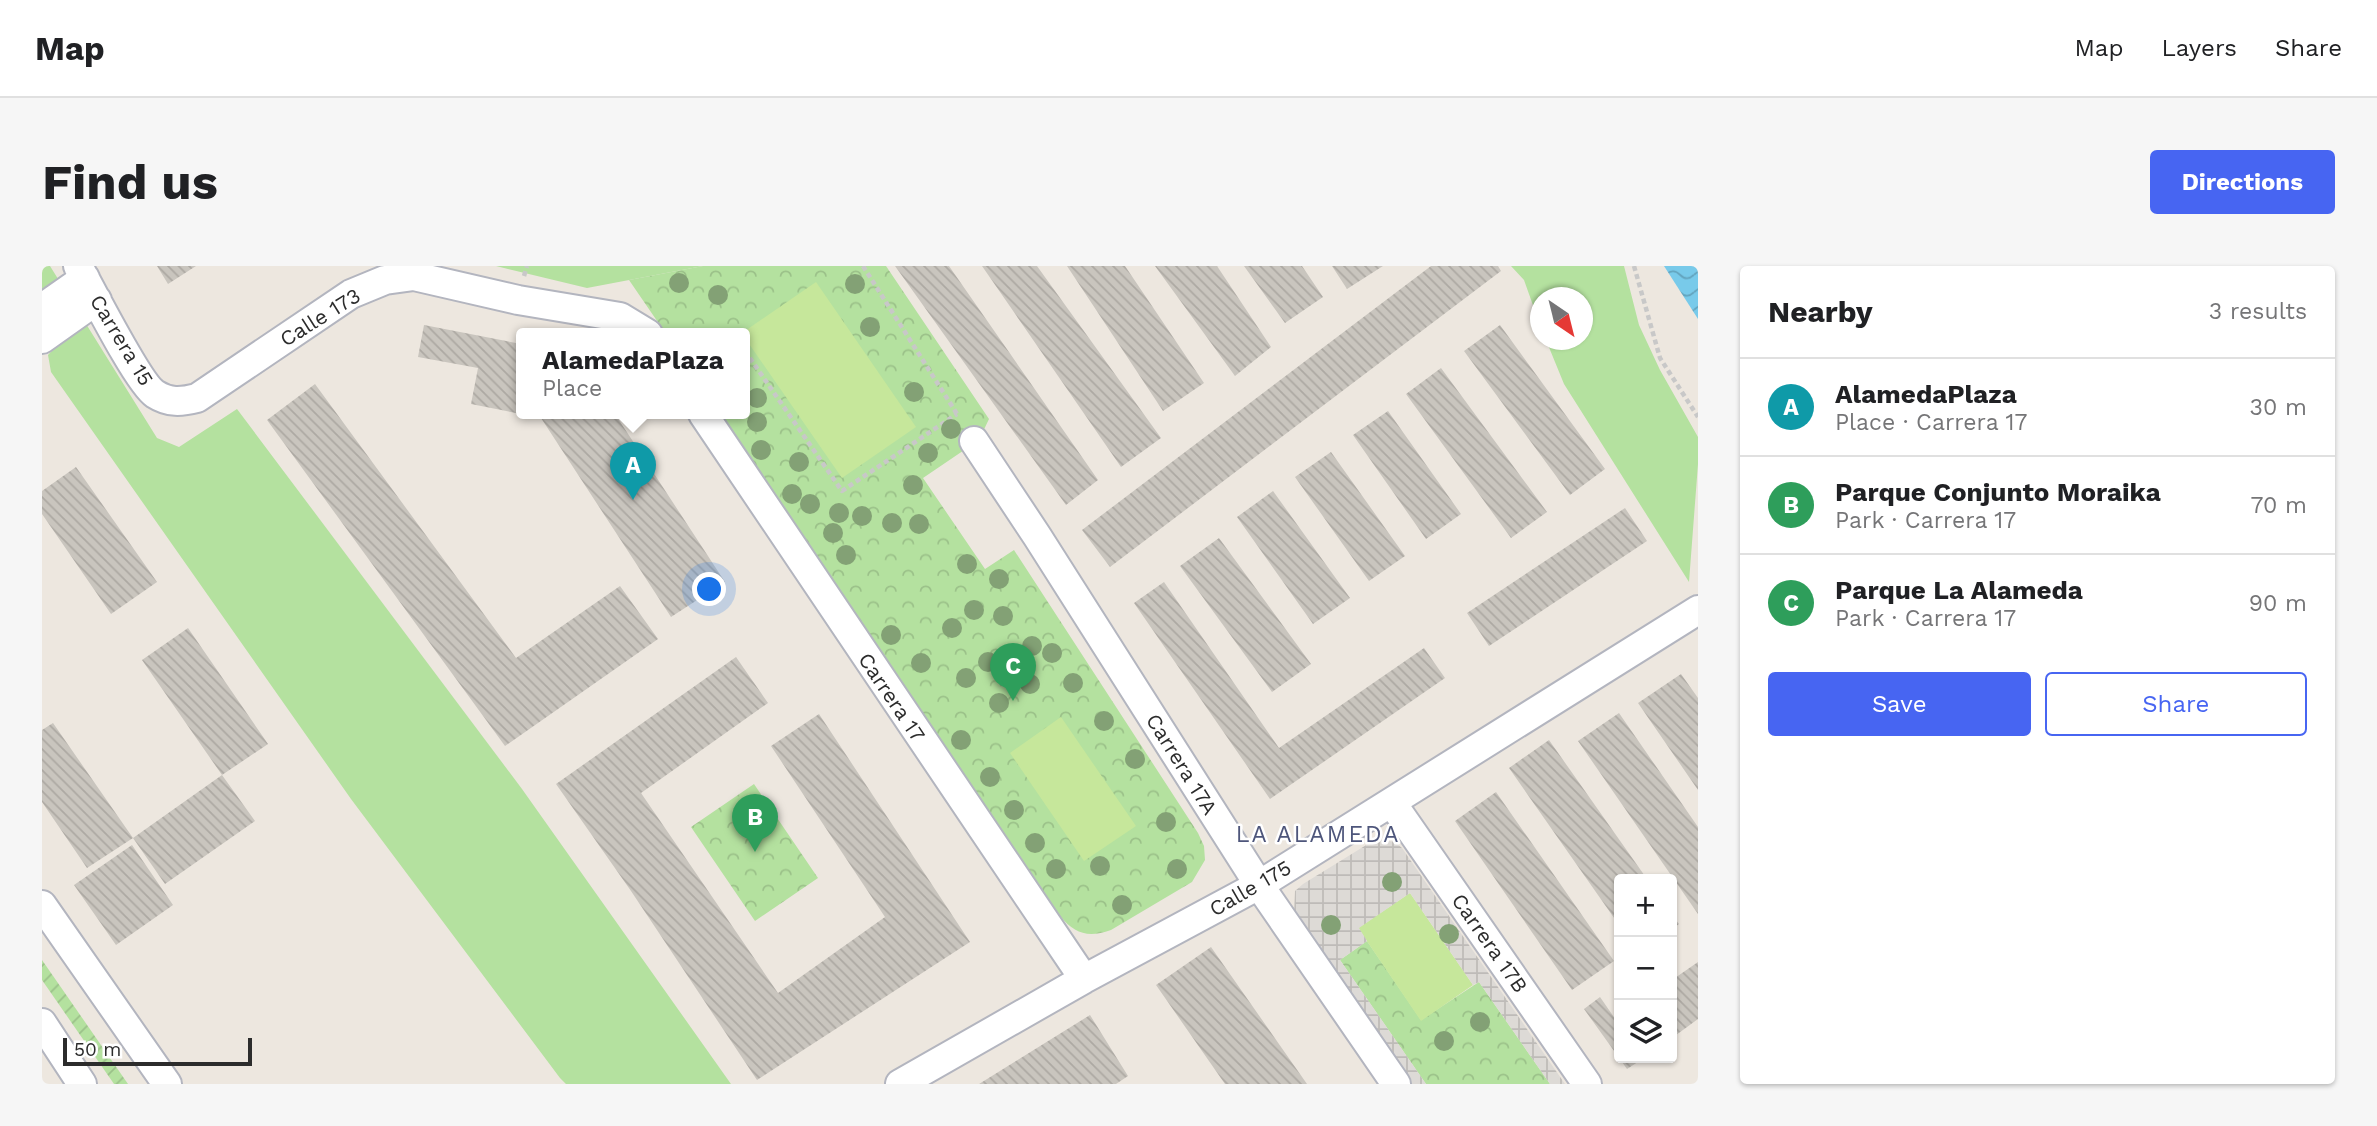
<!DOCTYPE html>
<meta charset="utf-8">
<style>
body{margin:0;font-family:"Work Sans",sans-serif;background:#f6f6f6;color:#202124}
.controls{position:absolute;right:21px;bottom:21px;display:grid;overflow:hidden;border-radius:7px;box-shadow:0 2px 5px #0004}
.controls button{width:63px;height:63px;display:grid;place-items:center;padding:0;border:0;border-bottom:2px solid #e0e0e0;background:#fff;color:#202124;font:35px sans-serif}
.compass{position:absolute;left:1488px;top:21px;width:63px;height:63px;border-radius:50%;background:#fff;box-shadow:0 2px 5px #0004;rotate:145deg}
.scale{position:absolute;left:21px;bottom:18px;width:189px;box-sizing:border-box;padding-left:7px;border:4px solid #2c2c2c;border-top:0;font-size:19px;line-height:24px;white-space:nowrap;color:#2c2c2c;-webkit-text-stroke:5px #fff;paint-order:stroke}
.you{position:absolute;left:668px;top:324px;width:24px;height:24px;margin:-18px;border:5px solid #fff;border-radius:50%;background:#1a73e8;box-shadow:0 0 0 10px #1a73e833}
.badge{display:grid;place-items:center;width:46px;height:46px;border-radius:50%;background:#4765f2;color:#fff;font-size:23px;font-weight:700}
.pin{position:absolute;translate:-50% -58px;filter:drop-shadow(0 2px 4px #0008)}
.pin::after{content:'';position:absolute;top:37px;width:24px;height:21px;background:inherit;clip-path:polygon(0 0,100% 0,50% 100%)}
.popup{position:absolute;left:474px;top:62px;width:234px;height:91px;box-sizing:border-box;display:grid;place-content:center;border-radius:7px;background:#fff;filter:drop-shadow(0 2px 5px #0005);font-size:23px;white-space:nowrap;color:#757577}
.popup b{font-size:26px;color:#202124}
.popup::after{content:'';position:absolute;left:50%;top:100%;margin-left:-14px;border:14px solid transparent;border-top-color:#fff}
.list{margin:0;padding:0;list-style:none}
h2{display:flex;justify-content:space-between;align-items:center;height:91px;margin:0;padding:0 28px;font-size:30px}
h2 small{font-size:23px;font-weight:400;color:#757577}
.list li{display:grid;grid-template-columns:46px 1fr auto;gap:21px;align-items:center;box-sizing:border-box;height:98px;padding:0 28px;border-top:2px solid #e0e0e0}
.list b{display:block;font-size:26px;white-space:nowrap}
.list p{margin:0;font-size:23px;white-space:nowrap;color:#757577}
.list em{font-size:23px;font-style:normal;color:#757577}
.actions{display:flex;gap:14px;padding:21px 28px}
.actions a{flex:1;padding:16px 0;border:2px solid #4765f2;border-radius:7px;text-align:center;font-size:24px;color:#4765f2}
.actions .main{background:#4765f2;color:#fff}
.icon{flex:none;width:38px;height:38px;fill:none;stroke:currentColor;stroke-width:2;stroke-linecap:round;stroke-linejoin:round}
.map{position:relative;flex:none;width:1656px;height:818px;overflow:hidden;border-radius:7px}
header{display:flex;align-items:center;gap:42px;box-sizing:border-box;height:98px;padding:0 35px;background:#fff;border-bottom:2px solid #e0e0e0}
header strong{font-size:33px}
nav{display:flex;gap:38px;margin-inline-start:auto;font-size:24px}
.intro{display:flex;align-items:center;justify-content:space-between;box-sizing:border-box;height:168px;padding:0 42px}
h1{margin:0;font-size:49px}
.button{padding:18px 32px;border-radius:7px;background:#4765f2;color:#fff;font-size:24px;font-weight:700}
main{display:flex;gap:42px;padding:0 42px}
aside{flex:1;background:#fff;border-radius:7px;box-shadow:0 2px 5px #0004}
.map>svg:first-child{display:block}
.grass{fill:#b4e19f}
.park{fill:url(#park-crowns)}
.garden{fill:url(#garden-furrows)}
.pitch{fill:#c6e79b}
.plaza{fill:url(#plaza-grid)}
.water{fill:url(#water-waves)}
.building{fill:url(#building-back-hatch)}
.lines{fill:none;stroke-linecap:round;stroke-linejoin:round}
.minor-casing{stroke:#b3b5bf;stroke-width:32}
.path{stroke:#c8c8c8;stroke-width:4.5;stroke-dasharray:5 3.5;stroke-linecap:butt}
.minor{stroke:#fff;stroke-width:28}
.tree{fill:#83a175}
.labels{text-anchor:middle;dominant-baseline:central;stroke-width:5;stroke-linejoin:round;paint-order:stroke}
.street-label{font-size:21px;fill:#2c2c2c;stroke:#fff}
.neighbourhood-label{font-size:23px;letter-spacing:2px;fill:#4e567b;stroke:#fff}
</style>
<header>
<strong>Map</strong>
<nav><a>Map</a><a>Layers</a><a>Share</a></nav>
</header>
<div class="intro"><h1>Find us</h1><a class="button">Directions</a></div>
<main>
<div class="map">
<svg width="1656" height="818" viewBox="0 0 1656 818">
<defs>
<pattern id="park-crowns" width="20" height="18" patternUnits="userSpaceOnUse" patternTransform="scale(1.75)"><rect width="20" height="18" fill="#b4e19f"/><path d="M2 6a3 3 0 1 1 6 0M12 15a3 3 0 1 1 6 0" fill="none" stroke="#9bc189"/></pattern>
<pattern id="garden-furrows" width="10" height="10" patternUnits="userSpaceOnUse" patternTransform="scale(1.75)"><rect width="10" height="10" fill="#b4e19f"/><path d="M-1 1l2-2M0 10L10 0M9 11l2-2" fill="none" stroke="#9bc189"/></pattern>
<pattern id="plaza-grid" width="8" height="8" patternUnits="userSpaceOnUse" patternTransform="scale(1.75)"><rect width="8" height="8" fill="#dddad6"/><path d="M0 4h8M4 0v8" fill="none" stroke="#bebbb8"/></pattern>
<pattern id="water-waves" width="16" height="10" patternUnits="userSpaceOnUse" patternTransform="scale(1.75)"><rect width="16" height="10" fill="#78caea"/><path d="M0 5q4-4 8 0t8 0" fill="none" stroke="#63a4be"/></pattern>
<pattern id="building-back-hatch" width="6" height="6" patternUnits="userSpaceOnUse" patternTransform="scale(1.75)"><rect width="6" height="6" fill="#c9c5be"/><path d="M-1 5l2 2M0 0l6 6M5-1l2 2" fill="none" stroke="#ada9a3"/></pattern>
</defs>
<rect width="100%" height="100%" fill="#ede7df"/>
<path class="grass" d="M 0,0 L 8,0 L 115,172 L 137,181 L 195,143 L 480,523 L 689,818 L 524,818 L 518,812 L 309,533 L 9,106 L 6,89 L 15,79 L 0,40 Z
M 454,0 L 661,0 L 545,22 Z
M 1469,0 L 1582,0 L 1597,59 L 1618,104 L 1656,171 L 1656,198 L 1647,316 L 1522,118 L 1504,74 L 1540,74 L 1540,32 L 1498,32 L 1498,59 L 1482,14 Z"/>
<path class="park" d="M 661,0 L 844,0 L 947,153 L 937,174 L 881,212 L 943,303 L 972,284 L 1156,567 L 1162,580 L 1163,594 L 1150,616 L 1069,664 C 1046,672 1033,668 1018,650 L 678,148 L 703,148 L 703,68 L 624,68 L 587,14 Z
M 712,518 L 776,612 L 713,655 L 649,561 Z
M 1325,675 L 1379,754 L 1437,716 L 1508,818 L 1384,818 L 1298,694 Z"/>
<path class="garden" d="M 0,694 L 86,818 L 72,818 L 0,714 Z"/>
<path class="pitch" d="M 774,16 L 874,161 L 800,212 L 703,72 L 703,68 L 700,67 Z
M 1019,451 L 1094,560 L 1042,595 L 968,487 Z
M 1368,627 L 1431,719 L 1379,755 L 1316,662 Z"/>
<path class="plaza" d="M 1334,573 L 1353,576 L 1360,582 L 1523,818 L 1508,818 L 1437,716 L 1431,719 L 1368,627 L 1317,662 L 1325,675 L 1298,694 L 1384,818 L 1367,818 L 1252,649 L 1253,625 L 1261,618 Z"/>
<path class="water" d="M 1622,0 L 1656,0 L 1656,53 Z"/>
<path class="building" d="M 115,0 L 154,0 L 126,18 Z
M 853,0 L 907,0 L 1056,214 L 1024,239 Z
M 940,0 L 995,0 L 1119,172 L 1079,201 Z
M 1025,0 L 1083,0 L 1162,117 L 1121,145 Z
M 1113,0 L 1175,0 L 1229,81 L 1193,110 Z
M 1202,0 L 1260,0 L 1281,31 L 1243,57 Z
M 1290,0 L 1341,0 L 1305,23 Z
M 1389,0 L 1456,0 L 1459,5 L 1068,301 L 1040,264 Z
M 382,59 L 479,78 L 479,148 L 429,138 L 436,102 L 376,91 Z
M 1458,59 L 1563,203 L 1528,229 L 1422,85 Z
M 1399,102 L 1505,246 L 1469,272 L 1364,128 Z
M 273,118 L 474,392 L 578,320 L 616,373 L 463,480 L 225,154 Z
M 1346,145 L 1419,248 L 1384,273 L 1311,169 Z
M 488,148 L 573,148 L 683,316 L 629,351 L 499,152 Z
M 1289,186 L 1363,290 L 1327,315 L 1253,211 Z
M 34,201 L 115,316 L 69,348 L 0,248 L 0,225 Z
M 1231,225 L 1308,332 L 1271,358 L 1195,251 Z
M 1583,242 L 1605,275 L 1447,380 L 1425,347 Z
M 1177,272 L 1269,398 L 1230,426 L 1138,300 Z
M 1122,316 L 1237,482 L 1382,382 L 1403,412 L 1228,533 L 1092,337 Z
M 146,362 L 226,478 L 180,509 L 100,394 Z
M 694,391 L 726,437 L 599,527 L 736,727 L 843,651 L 729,480 L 777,448 L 928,676 L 715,814 L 589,625 L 514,518 Z
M 1639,408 L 1656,432 L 1656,524 L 1596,437 Z
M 1577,447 L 1656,561 L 1656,648 L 1536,475 Z
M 11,457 L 91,572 L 45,602 L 0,536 L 0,464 Z
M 1507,474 L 1605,613 L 1577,613 L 1577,659 L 1467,502 Z
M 180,509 L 213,555 L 123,618 L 91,572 Z
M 1454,526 L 1572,695 L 1530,724 L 1413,555 Z
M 90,579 L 131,639 L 74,679 L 32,619 Z
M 1630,649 L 1637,658 L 1630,663 Z
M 1169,681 L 1265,818 L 1183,818 L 1114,719 Z
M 1656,696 L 1656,753 L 1630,772 L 1630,714 Z
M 1558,731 L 1574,754 L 1577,752 L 1577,792 L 1602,792 L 1585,803 L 1542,743 Z
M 1048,749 L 1086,810 L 1074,818 L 937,818 Z"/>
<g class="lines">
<defs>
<path id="minor" d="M 36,0 C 49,23 96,117 113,128 C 127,137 139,136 155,132 L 309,28 L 343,14 L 372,10 L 476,34 L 578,51 L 606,68
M 0,42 L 43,12
M 0,73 L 55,34
M 661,148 L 1042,713
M 932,175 L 995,270 L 1217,619 L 1354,818
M 1350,537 L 1545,818
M 0,639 L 125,818
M 0,757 L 40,818
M 858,818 L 1042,713 L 1217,619 L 1656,344"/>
</defs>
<use href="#minor" class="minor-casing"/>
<path class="path" d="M 821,0 L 915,148
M 1592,0 L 1618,92 L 1656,151
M 482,10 L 485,0
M 703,85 L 800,225 L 915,148"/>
<use href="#minor" class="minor"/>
</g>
<g class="tree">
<circle cx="637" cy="17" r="10"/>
<circle cx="813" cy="18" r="10"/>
<circle cx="676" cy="29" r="10"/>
<circle cx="828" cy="61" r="10"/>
<circle cx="872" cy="126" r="10"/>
<circle cx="715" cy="132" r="10"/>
<circle cx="715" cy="156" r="10"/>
<circle cx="909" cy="163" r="10"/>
<circle cx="719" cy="184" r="10"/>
<circle cx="886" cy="187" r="10"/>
<circle cx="757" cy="196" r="10"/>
<circle cx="871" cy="219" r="10"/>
<circle cx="750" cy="228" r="10"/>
<circle cx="768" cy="238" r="10"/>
<circle cx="797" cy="247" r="10"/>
<circle cx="820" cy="250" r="10"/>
<circle cx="850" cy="257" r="10"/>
<circle cx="877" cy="258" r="10"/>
<circle cx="791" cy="267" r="10"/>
<circle cx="804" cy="289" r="10"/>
<circle cx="925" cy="298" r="10"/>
<circle cx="957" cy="313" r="10"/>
<circle cx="932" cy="344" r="10"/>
<circle cx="961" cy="350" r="10"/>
<circle cx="910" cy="362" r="10"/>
<circle cx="849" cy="369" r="10"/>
<circle cx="990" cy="380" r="10"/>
<circle cx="1010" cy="387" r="10"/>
<circle cx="946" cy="396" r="10"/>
<circle cx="879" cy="397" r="10"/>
<circle cx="924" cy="412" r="10"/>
<circle cx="1031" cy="417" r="10"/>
<circle cx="988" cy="418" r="10"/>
<circle cx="957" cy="437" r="10"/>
<circle cx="1062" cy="455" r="10"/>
<circle cx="919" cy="474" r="10"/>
<circle cx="1093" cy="493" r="10"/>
<circle cx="948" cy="511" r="10"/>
<circle cx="972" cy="544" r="10"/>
<circle cx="1124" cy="556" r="10"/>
<circle cx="993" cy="577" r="10"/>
<circle cx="1058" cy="600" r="10"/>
<circle cx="1014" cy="603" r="10"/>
<circle cx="1135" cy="603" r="10"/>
<circle cx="1350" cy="616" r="10"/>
<circle cx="1080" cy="639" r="10"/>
<circle cx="1289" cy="659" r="10"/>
<circle cx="1407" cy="668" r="10"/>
<circle cx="1438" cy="756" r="10"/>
<circle cx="1402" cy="775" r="10"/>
</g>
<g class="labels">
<g class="street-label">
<text transform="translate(278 51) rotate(-32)">Calle 173</text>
<text transform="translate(80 74) rotate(59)">Carrera 15</text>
<text transform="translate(850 431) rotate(56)">Carrera 17</text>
<text transform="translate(1140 498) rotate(58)">Carrera 17A</text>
<text transform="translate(1208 622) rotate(-30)">Calle 175</text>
<text transform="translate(1448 677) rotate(55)">Carrera 17B</text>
</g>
<g class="neighbourhood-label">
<text x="1276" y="568">LA ALAMEDA</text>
</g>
</g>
</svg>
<div class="controls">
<button>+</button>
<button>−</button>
<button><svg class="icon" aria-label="layers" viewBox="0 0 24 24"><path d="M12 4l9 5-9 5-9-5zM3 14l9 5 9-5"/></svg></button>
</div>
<svg class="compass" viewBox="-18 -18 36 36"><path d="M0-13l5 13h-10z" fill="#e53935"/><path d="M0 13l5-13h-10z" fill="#757577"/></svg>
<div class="scale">50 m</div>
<div class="you"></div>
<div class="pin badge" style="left:591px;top:234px;background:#0f9aa8">A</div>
<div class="popup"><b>AlamedaPlaza</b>Place</div>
<div class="pin badge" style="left:713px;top:586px;background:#2e9e5b">B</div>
<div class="pin badge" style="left:971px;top:435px;background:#2e9e5b">C</div>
</div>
<aside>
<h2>Nearby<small>3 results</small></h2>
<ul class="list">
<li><span class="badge" style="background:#0f9aa8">A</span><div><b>AlamedaPlaza</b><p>Place · Carrera 17</p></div><em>30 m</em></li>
<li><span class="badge" style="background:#2e9e5b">B</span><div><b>Parque Conjunto Moraika</b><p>Park · Carrera 17</p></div><em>70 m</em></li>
<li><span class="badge" style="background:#2e9e5b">C</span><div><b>Parque La Alameda</b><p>Park · Carrera 17</p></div><em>90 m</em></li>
</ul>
<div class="actions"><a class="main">Save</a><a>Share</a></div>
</aside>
</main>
